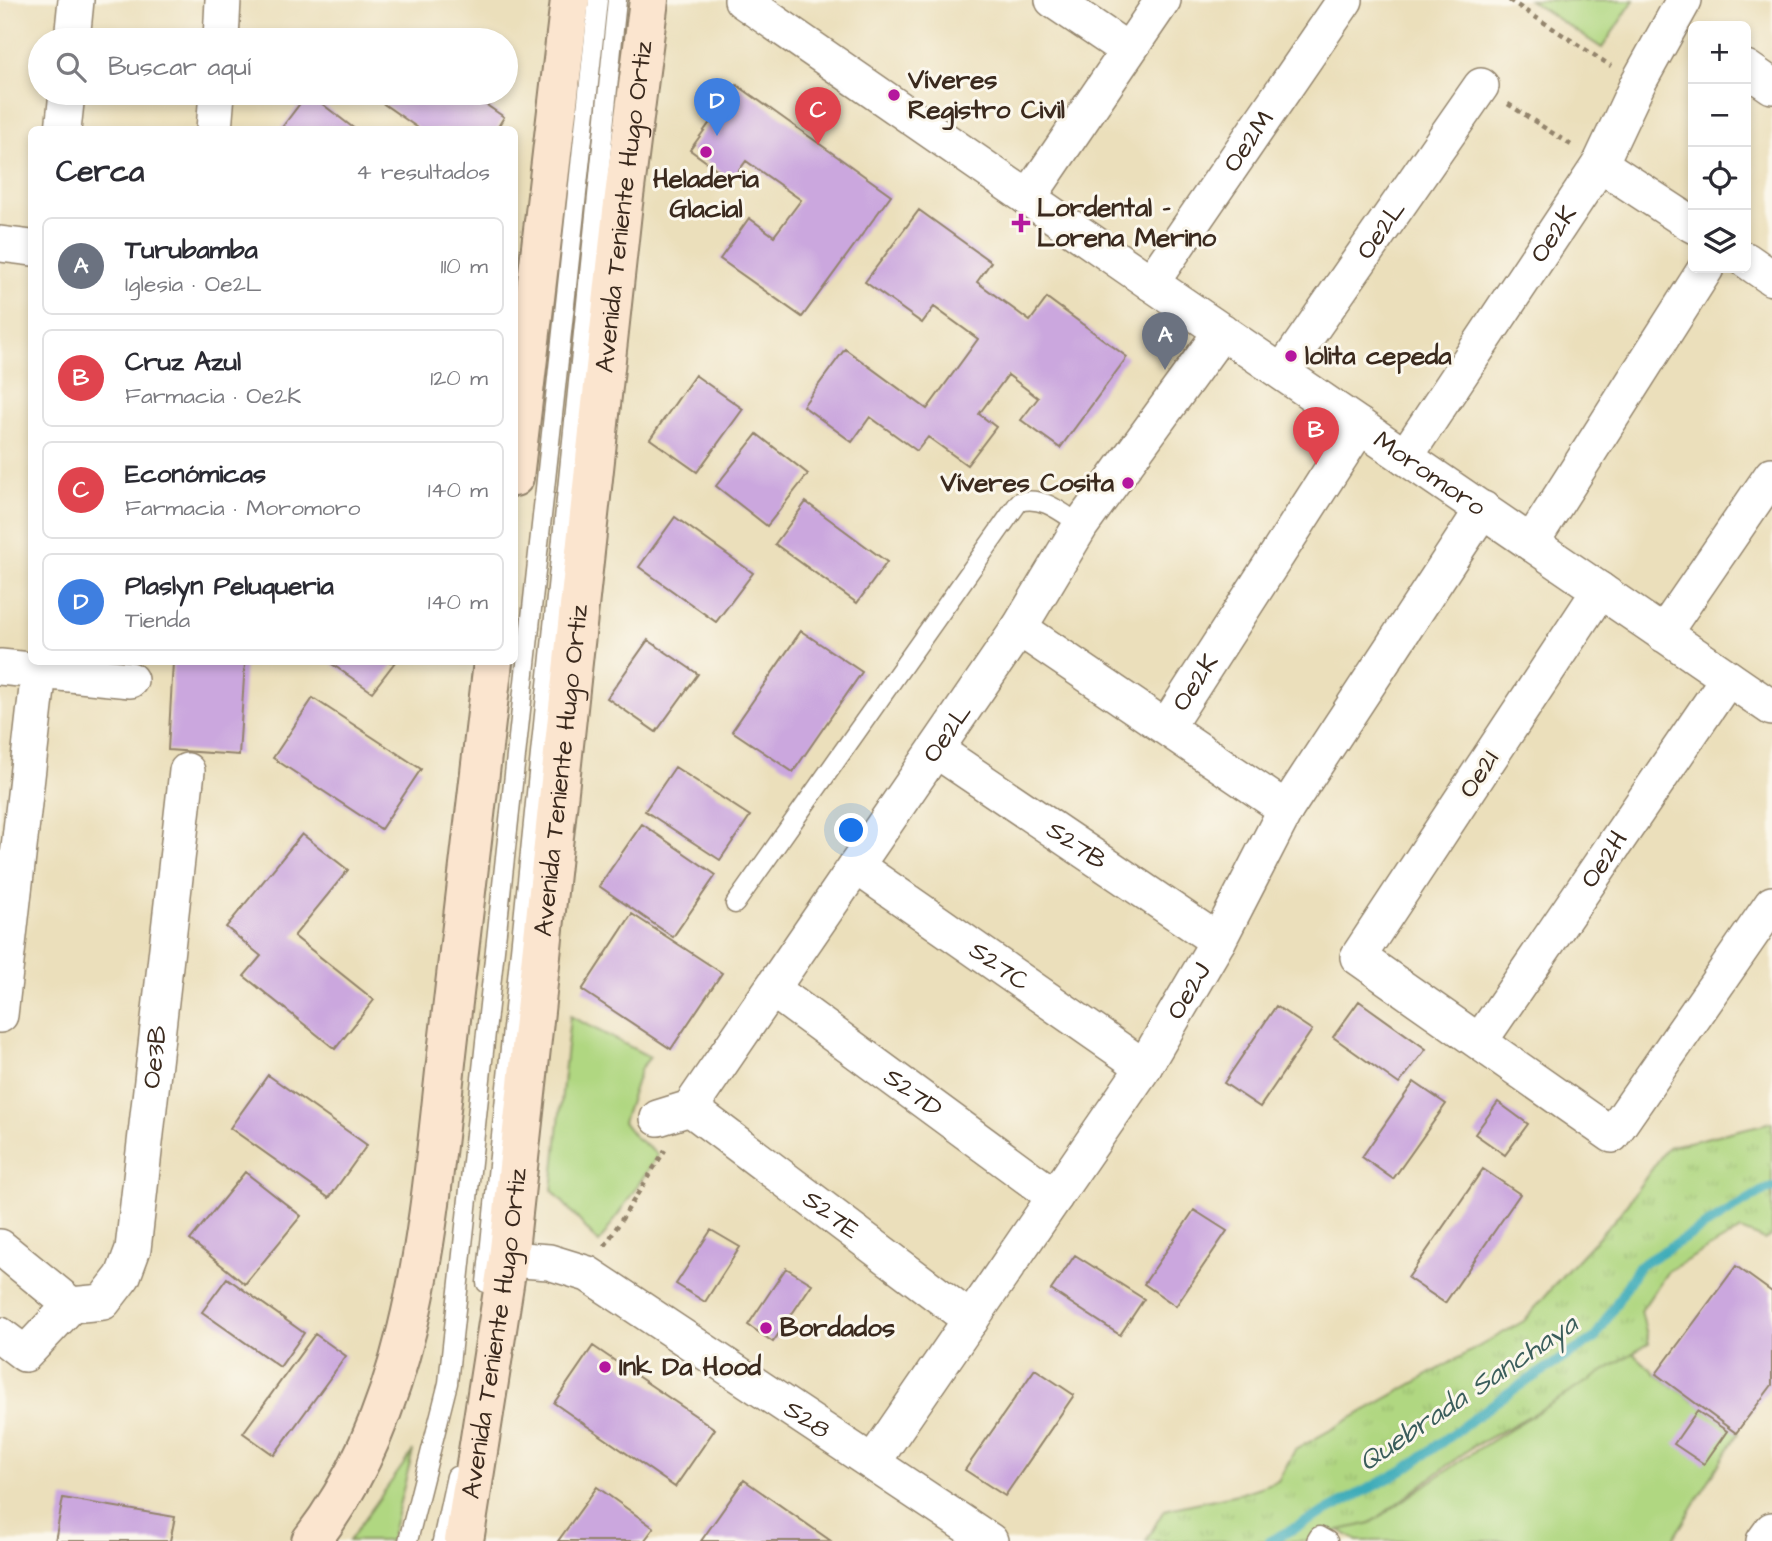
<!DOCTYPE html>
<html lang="es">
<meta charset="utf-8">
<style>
body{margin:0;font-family:"Architects Daughter",sans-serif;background:#f7f7f7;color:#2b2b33}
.controls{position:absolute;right:21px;top:21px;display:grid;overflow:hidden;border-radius:10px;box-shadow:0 4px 10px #0003}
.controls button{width:63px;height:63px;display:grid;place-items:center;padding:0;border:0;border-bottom:2px solid #e1e1e2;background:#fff;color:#2b2b33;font:35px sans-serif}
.you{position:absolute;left:852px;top:831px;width:24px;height:24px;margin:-18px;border:5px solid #fff;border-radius:50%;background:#1a73e8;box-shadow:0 0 0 10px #1a73e833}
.badge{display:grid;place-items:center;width:46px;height:46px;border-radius:50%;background:#1a73e8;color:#fff;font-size:23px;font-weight:700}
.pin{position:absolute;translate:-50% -58px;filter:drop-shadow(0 2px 4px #0008)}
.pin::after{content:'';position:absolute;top:37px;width:24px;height:21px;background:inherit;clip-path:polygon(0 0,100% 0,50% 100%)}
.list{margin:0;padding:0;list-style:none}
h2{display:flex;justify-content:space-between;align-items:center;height:91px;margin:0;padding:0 28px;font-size:30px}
h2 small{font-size:23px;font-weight:400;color:#7c7c81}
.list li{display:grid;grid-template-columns:46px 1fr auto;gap:21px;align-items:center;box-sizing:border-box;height:98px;margin:0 14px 14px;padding:0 14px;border:2px solid #e1e1e2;border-radius:10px}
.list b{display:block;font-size:26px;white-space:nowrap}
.list p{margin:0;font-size:23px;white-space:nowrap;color:#7c7c81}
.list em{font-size:23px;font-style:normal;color:#7c7c81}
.icon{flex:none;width:38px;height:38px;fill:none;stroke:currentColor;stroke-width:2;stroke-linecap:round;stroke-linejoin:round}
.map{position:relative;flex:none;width:1772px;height:1541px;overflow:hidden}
.search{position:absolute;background:#fff;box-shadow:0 4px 10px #0003;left:28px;top:28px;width:490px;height:77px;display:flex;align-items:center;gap:18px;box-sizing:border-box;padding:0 24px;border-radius:38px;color:#7c7c81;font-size:26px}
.panel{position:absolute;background:#fff;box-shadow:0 4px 10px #0003;left:28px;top:126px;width:490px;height:539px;border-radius:10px}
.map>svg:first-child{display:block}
.grass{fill:url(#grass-tufts);stroke:#768050;stroke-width:2}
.park{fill:#b0d781;stroke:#768050;stroke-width:2}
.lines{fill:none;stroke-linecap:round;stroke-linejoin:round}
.stream{stroke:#3cacb9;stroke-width:10}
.building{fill:#cba7de}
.lane-casing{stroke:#93846c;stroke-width:21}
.street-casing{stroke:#93846c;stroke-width:38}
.secondary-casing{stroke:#93846c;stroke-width:42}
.path{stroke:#93846c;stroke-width:4.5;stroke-dasharray:5 5;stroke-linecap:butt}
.lane{stroke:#fff;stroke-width:18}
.street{stroke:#fff;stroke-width:35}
.secondary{stroke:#fbe5cf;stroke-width:38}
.poi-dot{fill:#b5179e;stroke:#fbf7ec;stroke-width:2.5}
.labels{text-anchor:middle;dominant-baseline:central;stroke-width:6;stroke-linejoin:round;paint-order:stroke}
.poi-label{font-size:26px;font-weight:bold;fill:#3b2a1e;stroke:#fbf7ec;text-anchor:start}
.street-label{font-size:26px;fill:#3b2a1e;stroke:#fbf7ec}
.water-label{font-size:28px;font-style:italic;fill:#3b5e5c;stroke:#fbf7ec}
</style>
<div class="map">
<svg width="1772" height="1541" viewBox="0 0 1772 1541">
<defs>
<pattern id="grass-tufts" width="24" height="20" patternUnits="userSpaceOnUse" patternTransform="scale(1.75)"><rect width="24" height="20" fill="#b0d781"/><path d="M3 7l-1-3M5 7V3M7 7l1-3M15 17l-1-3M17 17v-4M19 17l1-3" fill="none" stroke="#98b96f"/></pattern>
</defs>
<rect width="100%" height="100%" fill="#fbf7ec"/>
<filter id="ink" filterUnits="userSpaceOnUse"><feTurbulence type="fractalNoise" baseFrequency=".0143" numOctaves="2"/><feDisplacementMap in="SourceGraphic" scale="14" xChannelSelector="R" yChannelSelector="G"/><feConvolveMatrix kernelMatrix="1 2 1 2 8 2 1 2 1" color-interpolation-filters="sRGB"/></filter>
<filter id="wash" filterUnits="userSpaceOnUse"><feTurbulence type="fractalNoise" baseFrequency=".00686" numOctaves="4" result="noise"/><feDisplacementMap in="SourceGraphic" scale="28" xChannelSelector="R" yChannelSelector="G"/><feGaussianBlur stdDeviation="1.57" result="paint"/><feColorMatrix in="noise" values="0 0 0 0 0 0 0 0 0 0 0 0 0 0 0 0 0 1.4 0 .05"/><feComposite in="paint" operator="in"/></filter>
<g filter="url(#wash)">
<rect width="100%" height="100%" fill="#ebdfbb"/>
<path class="grass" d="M 1772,1122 L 1772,1236 L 1764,1240 L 1741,1230 L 1668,1271 L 1641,1311 L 1649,1343 L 1557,1401 L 1472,1447 L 1371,1523 L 1319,1536 L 1311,1541 L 1146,1541 L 1164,1510 L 1242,1493 L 1278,1481 L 1295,1450 L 1524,1321 L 1561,1277 L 1617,1217 L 1668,1147 Z"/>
<path class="park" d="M 1529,0 L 1634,0 L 1602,48 Z
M 570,1016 L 650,1057 L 641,1068 L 623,1122 L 634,1136 L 658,1155 L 599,1243 L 552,1190 Z
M 1633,1353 L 1656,1374 L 1738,1433 L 1672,1541 L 1357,1541 L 1340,1530 L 1371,1523 L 1470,1454 Z
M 413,1451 L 390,1541 L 349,1541 Z"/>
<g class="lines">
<path class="stream" d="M 1270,1541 L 1404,1470 L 1508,1393 L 1595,1338 L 1639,1266 L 1761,1192 L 1772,1188"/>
</g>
<g id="blocks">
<path class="building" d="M 737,85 L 891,195 L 802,317 L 720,259 L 749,218 L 774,236 L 801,200 L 746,161 L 732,180 L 690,150 Z
M 308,93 L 356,130 L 280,130 Z
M 368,93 L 469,93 L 504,117 L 496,130 L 421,130 Z
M 919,210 L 991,262 L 977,282 L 1030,321 L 1047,298 L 1127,357 L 1060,448 L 1021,420 L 1038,398 L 1008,375 L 979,414 L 996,427 L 967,465 L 928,437 L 917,451 L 870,417 L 852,442 L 803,406 L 845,349 L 927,409 L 978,339 L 934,307 L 922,323 L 865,282 Z
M 695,375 L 743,409 L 697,472 L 650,439 Z
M 757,434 L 808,474 L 767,526 L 716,486 Z
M 806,502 L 887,562 L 857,603 L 775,544 Z
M 675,517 L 753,573 L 716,622 L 639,567 Z
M 801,631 L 862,672 L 793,772 L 732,731 Z
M 648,640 L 698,674 L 656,732 L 607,698 Z
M 173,662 L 245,662 L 239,755 L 168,750 Z
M 329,662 L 395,662 L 372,692 Z
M 313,698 L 421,769 L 381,829 L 273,758 Z
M 675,767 L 750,816 L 720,860 L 645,811 Z
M 642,824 L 716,875 L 673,937 L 599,886 Z
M 302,834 L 348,870 L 294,936 L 374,1000 L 335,1049 L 244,976 L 261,956 L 226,927 Z
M 632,914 L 722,973 L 671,1049 L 582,990 Z
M 1359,1001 L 1426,1049 L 1399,1084 L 1333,1037 Z
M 1276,1006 L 1312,1030 L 1260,1107 L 1224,1083 Z
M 268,1075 L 367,1145 L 329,1198 L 230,1128 Z
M 1414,1082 L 1446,1104 L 1393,1179 L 1362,1157 Z
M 1498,1102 L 1528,1124 L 1505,1155 L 1475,1134 Z
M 1483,1169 L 1520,1194 L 1445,1303 L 1408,1278 Z
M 245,1172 L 301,1216 L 245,1284 L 190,1240 Z
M 1194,1210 L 1227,1231 L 1176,1306 L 1144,1284 Z
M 711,1230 L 740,1247 L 705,1302 L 676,1284 Z
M 1075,1255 L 1144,1299 L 1120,1335 L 1051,1290 Z
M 1736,1266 L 1772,1292 L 1772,1385 L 1736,1433 L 1656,1374 Z
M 786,1268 L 812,1284 L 773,1342 L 748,1325 Z
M 227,1278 L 304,1333 L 280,1367 L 202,1312 Z
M 315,1334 L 346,1356 L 274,1455 L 243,1433 Z
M 593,1346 L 715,1429 L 675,1487 L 554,1403 Z
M 1035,1369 L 1074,1395 L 1005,1496 L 965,1470 Z
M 1697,1411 L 1727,1431 L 1704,1464 L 1674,1444 Z
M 744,1480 L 831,1541 L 701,1541 Z
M 597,1487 L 654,1528 L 644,1541 L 558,1541 Z
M 63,1498 L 175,1517 L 170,1541 L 55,1541 Z"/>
</g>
</g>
<g filter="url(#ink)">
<use href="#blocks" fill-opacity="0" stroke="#93846c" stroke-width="2"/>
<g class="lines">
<defs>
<path id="lane" d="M 735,904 L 1019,502 C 1043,495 1062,513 1081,525
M 486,1283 L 617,0
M 408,1541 L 448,1383 L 598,0
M 442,1541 L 456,1476
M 1316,1541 L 1319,1536 L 1328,1541"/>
<g id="street">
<path id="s1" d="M 742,0 L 1151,283 L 1772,708"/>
<path d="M 1053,0 L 1127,50"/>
<path d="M 72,40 L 76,0"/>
<path d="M 221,40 L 223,0"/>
<path d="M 1746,68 L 1772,86"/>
<path d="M 63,130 L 67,93"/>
<path d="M 214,130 L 217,93"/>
<path d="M 1600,164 L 1693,225"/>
<path d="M 1028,198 L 1163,0"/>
<path d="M 0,244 L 32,248"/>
<path d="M 1746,260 L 1772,278"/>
<path id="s2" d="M 1151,283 L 1345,0"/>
<path id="s3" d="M 1282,372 L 1481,86"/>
<path id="s4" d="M 1405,457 L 1600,164 L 1638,83 L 1684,0"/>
<path d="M 1531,543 L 1706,268"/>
<path d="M 1600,590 L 1358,957 L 1612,1135 L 1772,904"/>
<path d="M 1019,628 L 1286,809"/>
<path d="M 1663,634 L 1772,475"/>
<path d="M 0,667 L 130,680"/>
<path id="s5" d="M 1167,726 L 1360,426"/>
<path id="s6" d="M 936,750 L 1218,941"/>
<path id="s7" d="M 856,866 L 1144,1067"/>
<path id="s8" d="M 772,989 L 1055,1197"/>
<path d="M 0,1015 L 39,671"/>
<path id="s9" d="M 1480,1041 L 1728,678"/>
<path id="s10" d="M 690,1108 L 971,1320"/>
<path id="s11" d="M 658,1118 L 690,1108 L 1019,628 L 1081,525 L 1222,331"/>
<path d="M 0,1247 L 71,1305"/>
<path id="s12" d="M 508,1259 L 549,1262 L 588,1274 L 990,1541"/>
<path id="s13" d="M 71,1305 L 103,1302 L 123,1276 L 133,1249 L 187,771"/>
<path d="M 0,1335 L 25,1354 L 71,1305"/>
<path id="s14" d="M 873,1462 L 1144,1067 L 1218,941 L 1286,809 L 1483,509"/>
<path d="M 1764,1541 L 1772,1530"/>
</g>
<g id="secondary">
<path d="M 514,477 L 570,0"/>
<path d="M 311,1541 C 421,1399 429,1208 449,1036 C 464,911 478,786 493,662"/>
<path id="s15" d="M 464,1541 L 508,1259 L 622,212 L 649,0"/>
</g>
</defs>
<use href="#lane" class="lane-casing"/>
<use href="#street" class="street-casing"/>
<use href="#secondary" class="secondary-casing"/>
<path class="path" d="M 1509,0 L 1611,66
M 1508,104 L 1571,145
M 605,1246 L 665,1150"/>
<use href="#lane" class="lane"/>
<use href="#street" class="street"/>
<use href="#secondary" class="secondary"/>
</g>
</g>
<g class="poi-dot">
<circle cx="894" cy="95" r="7"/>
<circle cx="706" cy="152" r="7"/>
<path d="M1017.5 212.5h7v7h7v7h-7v7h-7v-7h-7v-7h7z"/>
<circle cx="1291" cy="356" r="7"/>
<circle cx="1128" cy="483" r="7"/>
<circle cx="766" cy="1328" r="7"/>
<circle cx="605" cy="1367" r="7"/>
</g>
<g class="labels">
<g class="poi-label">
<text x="908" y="80">Víveres<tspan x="908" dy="30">Registro Civil</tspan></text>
<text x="706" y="179" text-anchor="middle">Heladeria<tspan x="706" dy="30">Glacial</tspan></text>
<text x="1037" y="208">Lordental -<tspan x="1037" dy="30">Lorena Merino</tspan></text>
<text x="1305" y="356">lolita cepeda</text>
<text x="1114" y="483" text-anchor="end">Víveres Cosita</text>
<text x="780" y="1328">Bordados</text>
<text x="619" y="1367">Ink Da Hood</text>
</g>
<g class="street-label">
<text stroke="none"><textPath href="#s2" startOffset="172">Oe2M</textPath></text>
<text stroke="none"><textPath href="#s15" startOffset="1344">Avenida Teniente Hugo Ortiz</textPath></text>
<text stroke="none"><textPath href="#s3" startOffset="173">Oe2L</textPath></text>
<text stroke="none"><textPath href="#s4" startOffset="268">Oe2K</textPath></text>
<text stroke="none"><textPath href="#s1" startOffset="835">Moromoro</textPath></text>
<text stroke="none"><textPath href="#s5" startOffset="52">Oe2K</textPath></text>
<text stroke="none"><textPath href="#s11" startOffset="488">Oe2L</textPath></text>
<text stroke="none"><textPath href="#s15" startOffset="777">Avenida Teniente Hugo Ortiz</textPath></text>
<text transform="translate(1479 774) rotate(-57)">Oe2I</text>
<text stroke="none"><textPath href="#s6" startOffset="170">S27B</textPath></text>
<text stroke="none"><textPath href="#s9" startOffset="220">Oe2H</textPath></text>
<text stroke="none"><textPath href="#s7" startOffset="175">S27C</textPath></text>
<text stroke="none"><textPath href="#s14" startOffset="567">Oe2J</textPath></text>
<text stroke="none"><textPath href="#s13" startOffset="287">Oe3B</textPath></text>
<text stroke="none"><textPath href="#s8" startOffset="175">S27D</textPath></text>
<text stroke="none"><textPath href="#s10" startOffset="177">S27E</textPath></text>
<text stroke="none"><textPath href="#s15" startOffset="210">Avenida Teniente Hugo Ortiz</textPath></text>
<text stroke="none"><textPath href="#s12" startOffset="345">S28</textPath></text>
</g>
<g class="water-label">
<text transform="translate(1468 1393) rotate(-34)">Quebrada Sanchaya</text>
</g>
</g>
</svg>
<div class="controls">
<button>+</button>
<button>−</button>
<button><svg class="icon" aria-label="locate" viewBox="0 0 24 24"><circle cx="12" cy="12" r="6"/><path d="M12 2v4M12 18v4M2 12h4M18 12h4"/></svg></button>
<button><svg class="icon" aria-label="layers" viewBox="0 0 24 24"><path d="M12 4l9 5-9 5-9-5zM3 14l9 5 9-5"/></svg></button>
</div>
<div class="you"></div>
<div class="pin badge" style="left:1165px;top:370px;background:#6b7280">A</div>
<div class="pin badge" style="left:1316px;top:465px;background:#e0444e">B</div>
<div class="pin badge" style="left:818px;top:145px;background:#e0444e">C</div>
<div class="pin badge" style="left:717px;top:136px;background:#3f7fe0">D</div>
<div class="search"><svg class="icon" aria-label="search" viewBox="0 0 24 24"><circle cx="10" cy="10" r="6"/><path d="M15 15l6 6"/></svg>Buscar aquí</div>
<section class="panel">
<h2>Cerca<small>4 resultados</small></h2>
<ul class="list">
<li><span class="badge" style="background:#6b7280">A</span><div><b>Turubamba</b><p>Iglesia · Oe2L</p></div><em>110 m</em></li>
<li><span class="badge" style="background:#e0444e">B</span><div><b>Cruz Azul</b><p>Farmacia · Oe2K</p></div><em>120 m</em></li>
<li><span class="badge" style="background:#e0444e">C</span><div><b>Económicas</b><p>Farmacia · Moromoro</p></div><em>140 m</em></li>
<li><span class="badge" style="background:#3f7fe0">D</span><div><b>Plaslyn Peluqueria</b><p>Tienda</p></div><em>140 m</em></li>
</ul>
</section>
</div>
